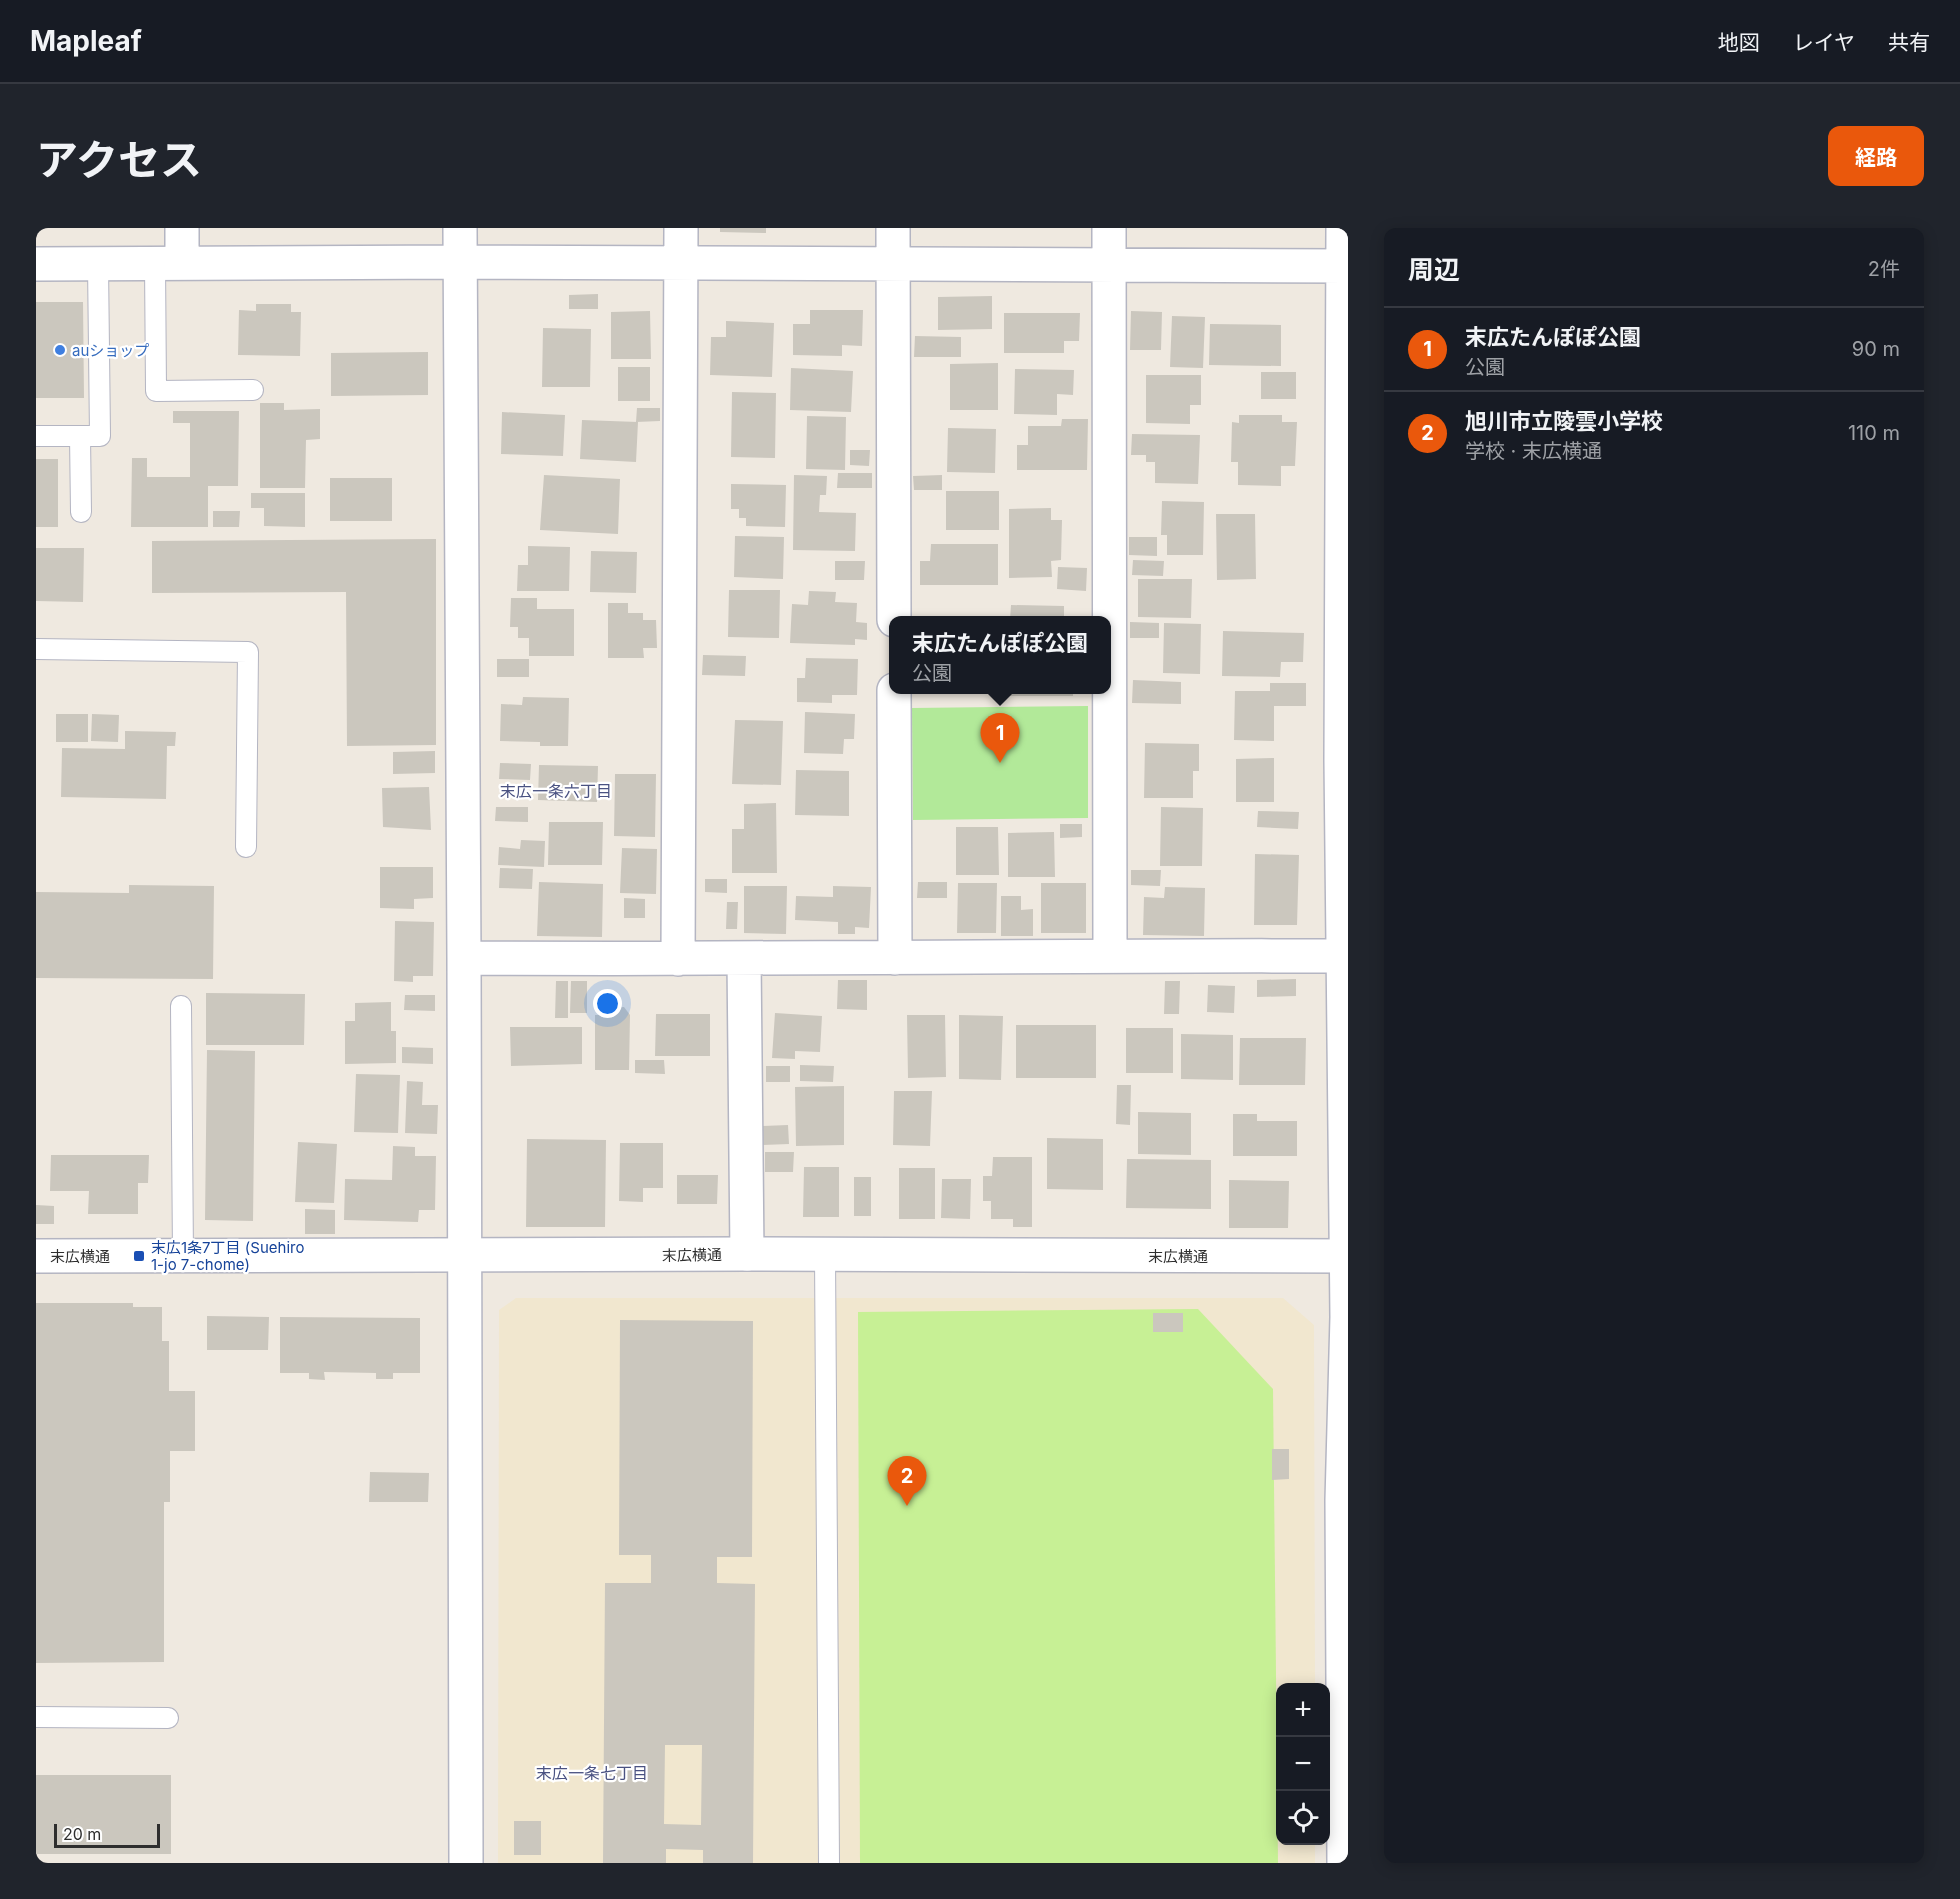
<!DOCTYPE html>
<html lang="ja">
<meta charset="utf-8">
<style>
body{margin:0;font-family:Inter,"Noto Sans JP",sans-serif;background:#20242c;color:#f1f3f6}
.controls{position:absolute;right:18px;bottom:18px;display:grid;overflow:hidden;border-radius:12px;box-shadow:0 3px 15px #0003}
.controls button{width:54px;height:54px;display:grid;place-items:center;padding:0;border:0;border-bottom:2px solid #363941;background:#171b24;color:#f1f3f6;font:30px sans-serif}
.scale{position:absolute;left:18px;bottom:15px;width:106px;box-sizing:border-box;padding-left:6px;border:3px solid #2e2e2e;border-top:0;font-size:16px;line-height:21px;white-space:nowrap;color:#2e2e2e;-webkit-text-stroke:4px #fff;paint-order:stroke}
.you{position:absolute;left:572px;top:776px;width:21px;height:21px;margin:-15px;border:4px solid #fff;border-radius:50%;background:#1a73e8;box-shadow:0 0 0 9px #1a73e833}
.badge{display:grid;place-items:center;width:39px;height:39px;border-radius:50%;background:#ea580c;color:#fff;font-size:20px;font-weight:700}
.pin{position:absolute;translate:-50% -50px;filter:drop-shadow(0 2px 3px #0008)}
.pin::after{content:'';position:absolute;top:32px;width:21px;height:18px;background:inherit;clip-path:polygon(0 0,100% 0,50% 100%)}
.popup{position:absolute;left:853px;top:388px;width:222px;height:78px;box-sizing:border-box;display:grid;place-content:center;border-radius:12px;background:#171b24;filter:drop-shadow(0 2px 4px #0005);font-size:20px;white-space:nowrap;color:#9ea1a6}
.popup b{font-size:22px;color:#f1f3f6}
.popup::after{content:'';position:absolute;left:50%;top:100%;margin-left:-12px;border:12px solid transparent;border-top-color:#171b24}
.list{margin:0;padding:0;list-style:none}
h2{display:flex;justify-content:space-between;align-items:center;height:78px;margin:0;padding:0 24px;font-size:26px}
h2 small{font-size:20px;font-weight:400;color:#9ea1a6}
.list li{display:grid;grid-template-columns:39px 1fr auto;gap:18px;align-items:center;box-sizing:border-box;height:84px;padding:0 24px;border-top:2px solid #363941}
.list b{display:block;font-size:22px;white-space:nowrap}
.list p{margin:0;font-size:20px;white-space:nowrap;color:#9ea1a6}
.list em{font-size:20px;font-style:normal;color:#9ea1a6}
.icon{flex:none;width:33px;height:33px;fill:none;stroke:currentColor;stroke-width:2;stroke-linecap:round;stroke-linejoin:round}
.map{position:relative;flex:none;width:1312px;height:1635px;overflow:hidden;border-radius:12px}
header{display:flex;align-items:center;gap:36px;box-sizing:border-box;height:84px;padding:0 30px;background:#171b24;border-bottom:2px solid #363941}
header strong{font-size:28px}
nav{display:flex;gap:33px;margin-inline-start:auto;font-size:21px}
.intro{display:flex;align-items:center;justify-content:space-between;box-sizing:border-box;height:144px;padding:0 36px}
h1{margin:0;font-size:42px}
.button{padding:15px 27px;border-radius:12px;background:#ea580c;color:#fff;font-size:21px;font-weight:700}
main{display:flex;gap:36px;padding:0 36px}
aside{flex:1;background:#171b24;border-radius:12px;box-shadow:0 3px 15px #0003}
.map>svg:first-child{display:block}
.education{fill:#f1e7cf}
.green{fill:#b2e999}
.pitch{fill:#c7f095}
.building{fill:#cbc7be;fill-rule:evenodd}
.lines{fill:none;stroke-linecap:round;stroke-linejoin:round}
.lane-casing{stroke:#b4b5c2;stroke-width:22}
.street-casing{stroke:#b4b5c2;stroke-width:36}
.secondary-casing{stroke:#b4b5c2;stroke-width:36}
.lane{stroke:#fff;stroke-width:20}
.street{stroke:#fff;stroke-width:33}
.secondary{stroke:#fff;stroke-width:33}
.shop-dot{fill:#3f7fe0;stroke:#fff;stroke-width:2}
.transit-dot{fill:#1a4fb4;stroke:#fff;stroke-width:2}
.labels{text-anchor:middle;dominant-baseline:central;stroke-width:4.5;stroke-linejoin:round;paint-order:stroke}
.shop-label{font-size:15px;fill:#366cbe;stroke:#fff;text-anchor:start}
.transit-label{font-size:15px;fill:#164399;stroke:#fff;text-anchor:start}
.street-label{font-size:15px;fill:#2e2e2e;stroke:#fff}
.neighbourhood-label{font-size:16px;fill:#4a5282;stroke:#fff}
</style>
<header>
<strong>Mapleaf</strong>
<nav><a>地図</a><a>レイヤ</a><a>共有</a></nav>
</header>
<div class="intro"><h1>アクセス</h1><a class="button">経路</a></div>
<main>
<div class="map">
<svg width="1312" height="1635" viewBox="0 0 1312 1635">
<rect width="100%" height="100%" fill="#efe9e0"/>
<path class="education" d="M 480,1070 L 1247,1070 L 1278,1097 L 1279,1459 L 1244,1460 L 1244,1612 L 1279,1613 L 1279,1635 L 462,1635 L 463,1082 Z"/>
<path class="green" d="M 1052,478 L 1052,590 L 877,592 L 876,480 Z"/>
<path class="pitch" d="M 1162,1081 L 1237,1161 L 1242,1635 L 824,1635 L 822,1084 Z"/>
<path class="building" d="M 684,0 L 730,0 L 730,5 L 684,4 Z
M 562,66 L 562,81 L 533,81 L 533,67 Z
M 956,68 L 956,101 L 902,102 L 902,69 Z
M 0,74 L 47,74 L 48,170 L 0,170 Z
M 220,76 L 255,76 L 255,84 L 265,84 L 264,128 L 202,127 L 203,82 L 220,83 Z
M 774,82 L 827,82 L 826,118 L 806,117 L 806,128 L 757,127 L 757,96 L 774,96 Z
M 614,83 L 615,131 L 575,131 L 575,84 Z
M 1095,83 L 1126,84 L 1125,122 L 1094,122 Z
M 968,85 L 1044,85 L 1043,113 L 1028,113 L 1028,125 L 968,125 Z
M 1136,88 L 1169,89 L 1167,140 L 1134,139 Z
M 690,93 L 738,95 L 736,149 L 674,147 L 675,109 L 690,109 Z
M 1174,96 L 1245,97 L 1245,138 L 1173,137 Z
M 507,100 L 555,101 L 554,159 L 506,159 Z
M 879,108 L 925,109 L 925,129 L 878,129 Z
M 392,124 L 392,167 L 295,168 L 295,125 Z
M 962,135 L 962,182 L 914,182 L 914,136 Z
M 582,139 L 614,139 L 614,173 L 582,173 Z
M 755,140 L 817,143 L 815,184 L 754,182 Z
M 979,141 L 1038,142 L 1037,167 L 1021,166 L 1021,187 L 978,186 Z
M 1225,144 L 1260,144 L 1260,171 L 1225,171 Z
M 1110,147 L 1165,147 L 1165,177 L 1154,177 L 1154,196 L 1110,195 Z
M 696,164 L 740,165 L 739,230 L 695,229 Z
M 224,175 L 248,175 L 248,182 L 284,181 L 284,211 L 270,212 L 269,260 L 224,260 Z
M 601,180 L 624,180 L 624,193 L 600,194 Z
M 137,183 L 203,183 L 202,258 L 172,258 L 172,299 L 95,299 L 96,230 L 111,230 L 111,249 L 154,249 L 154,195 L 137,195 Z
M 466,184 L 529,187 L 527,228 L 465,226 Z
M 1203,187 L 1246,187 L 1246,194 L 1261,194 L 1259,238 L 1245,238 L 1245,258 L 1202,257 L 1202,234 L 1195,234 L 1196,194 L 1203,195 Z
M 771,188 L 810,189 L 809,242 L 770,241 Z
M 1026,191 L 1052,191 L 1051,242 L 981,242 L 981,217 L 992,217 L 992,198 L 1025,198 Z
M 546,192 L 602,194 L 600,234 L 544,231 Z
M 912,200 L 960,201 L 959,245 L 911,244 Z
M 1096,206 L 1164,207 L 1162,256 L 1119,255 L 1119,234 L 1110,234 L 1110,227 L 1095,227 Z
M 814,222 L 834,222 L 833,238 L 814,237 Z
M 0,231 L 22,231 L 22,299 L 0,299 Z
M 802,245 L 836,245 L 836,260 L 801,260 Z
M 508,247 L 584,251 L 582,306 L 504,302 Z
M 758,247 L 791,248 L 790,267 L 784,267 L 783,284 L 820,285 L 819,323 L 757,322 Z
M 906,247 L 906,262 L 878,262 L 877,248 Z
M 294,250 L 356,250 L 356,293 L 294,293 Z
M 695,256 L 750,257 L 749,299 L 710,298 L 710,290 L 703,290 L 703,281 L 695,281 Z
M 910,263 L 963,263 L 963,302 L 910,302 Z
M 215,265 L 269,265 L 269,299 L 228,298 L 228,280 L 215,280 Z
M 1126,273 L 1168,274 L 1167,327 L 1131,327 L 1131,307 L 1125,307 Z
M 1015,280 L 1015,292 L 1026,292 L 1025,332 L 1015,333 L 1016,349 L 973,350 L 973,281 Z
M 177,283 L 204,283 L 203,299 L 177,299 Z
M 1180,286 L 1219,286 L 1220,351 L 1181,352 Z
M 699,308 L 748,309 L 747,351 L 698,349 Z
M 1093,309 L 1121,309 L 1121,328 L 1093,327 Z
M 400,311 L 400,517 L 311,518 L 310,364 L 116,365 L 116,313 Z
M 895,316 L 962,316 L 962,357 L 884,357 L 884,333 L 894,333 Z
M 492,318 L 534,319 L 533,363 L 481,363 L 482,337 L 492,337 Z
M 0,320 L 48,320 L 47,374 L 0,373 Z
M 555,323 L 601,324 L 600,365 L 554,364 Z
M 1097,332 L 1128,333 L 1127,348 L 1096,347 Z
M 799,333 L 829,333 L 828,352 L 799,352 Z
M 1022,339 L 1051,340 L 1050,363 L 1021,361 Z
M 1102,351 L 1156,351 L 1155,390 L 1102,389 Z
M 693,362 L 744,362 L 743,410 L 692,409 Z
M 773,363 L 800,364 L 799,374 L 821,375 L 820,394 L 831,395 L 831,412 L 819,411 L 819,417 L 754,415 L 756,376 L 772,377 Z
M 475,370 L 501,370 L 501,381 L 538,381 L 538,428 L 493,428 L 493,410 L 482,410 L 482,399 L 474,399 Z
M 572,375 L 592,375 L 592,385 L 607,385 L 607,392 L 620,392 L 621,420 L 607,420 L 608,430 L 572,430 Z
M 975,377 L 1028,378 L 1028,392 L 974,392 Z
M 1094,394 L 1123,395 L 1123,410 L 1094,410 Z
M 1128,395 L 1165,396 L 1164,446 L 1127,445 Z
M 1187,403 L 1268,405 L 1267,434 L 1245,434 L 1244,449 L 1186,448 Z
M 667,427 L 710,428 L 709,448 L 666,447 Z
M 770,430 L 822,431 L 821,467 L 796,467 L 796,475 L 761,474 L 761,450 L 769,450 Z
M 461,431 L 493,431 L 493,449 L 461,449 Z
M 1097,452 L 1145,454 L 1145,476 L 1096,475 Z
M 1234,455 L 1270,455 L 1270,478 L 1238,478 L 1238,513 L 1198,512 L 1199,463 L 1234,463 Z
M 966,462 L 1037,462 L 1037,468 L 966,468 Z
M 487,469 L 533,470 L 532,518 L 504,518 L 504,514 L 464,513 L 465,476 L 486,477 Z
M 769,484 L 819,486 L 818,511 L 808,511 L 807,526 L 768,525 Z
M 20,486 L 52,486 L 52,514 L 20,514 Z
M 56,486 L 83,487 L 82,514 L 55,513 Z
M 699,492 L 747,493 L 745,557 L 696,556 Z
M 89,503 L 140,504 L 139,518 L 131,518 L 130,571 L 25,569 L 26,520 L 89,521 Z
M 1109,515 L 1163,516 L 1163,543 L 1157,543 L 1157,570 L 1108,570 Z
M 399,523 L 399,545 L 357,546 L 357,524 Z
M 1238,530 L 1238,574 L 1200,574 L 1200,531 Z
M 464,535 L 495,536 L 494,552 L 463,551 Z
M 503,537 L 562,538 L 561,574 L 502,572 Z
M 760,542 L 813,543 L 813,588 L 759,587 Z
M 579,546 L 620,546 L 619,609 L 578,608 Z
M 393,559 L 395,602 L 347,599 L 346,560 Z
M 740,575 L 741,645 L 696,645 L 696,601 L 708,601 L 708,576 Z
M 460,579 L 492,579 L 492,594 L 459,593 Z
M 1125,579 L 1167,580 L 1166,638 L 1124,638 Z
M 1222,583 L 1263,584 L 1262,601 L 1221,599 Z
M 513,594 L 567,594 L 566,637 L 512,637 Z
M 1024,596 L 1046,596 L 1046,609 L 1024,610 Z
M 920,599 L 962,599 L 963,647 L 920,647 Z
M 1018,604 L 1019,649 L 972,649 L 972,605 Z
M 485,612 L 509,613 L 508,639 L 462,637 L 463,619 L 484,621 Z
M 586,620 L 621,621 L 620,666 L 584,665 Z
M 1219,626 L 1263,627 L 1261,697 L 1218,697 Z
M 344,639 L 397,639 L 397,670 L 378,671 L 378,681 L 344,680 Z
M 464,640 L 497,641 L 496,661 L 463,660 Z
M 1095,642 L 1125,642 L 1124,658 L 1095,657 Z
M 669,651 L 691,651 L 691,665 L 669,664 Z
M 503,654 L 567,656 L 566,709 L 501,708 Z
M 882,654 L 911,654 L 911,670 L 881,670 Z
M 922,655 L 961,655 L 960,705 L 921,705 Z
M 1005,655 L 1050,655 L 1050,705 L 1005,705 Z
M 93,657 L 178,658 L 177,751 L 0,750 L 0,664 L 93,665 Z
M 708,658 L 751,658 L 750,706 L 708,705 Z
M 797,658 L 835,659 L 833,700 L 819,699 L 819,706 L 802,706 L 802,694 L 759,692 L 760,668 L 797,669 Z
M 1129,659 L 1169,660 L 1168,708 L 1107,707 L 1108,669 L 1128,670 Z
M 965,668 L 985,668 L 985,682 L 997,681 L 997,708 L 965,708 Z
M 588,670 L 609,671 L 609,690 L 588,690 Z
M 691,674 L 702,674 L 701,701 L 690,701 Z
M 359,693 L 398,694 L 397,748 L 377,748 L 377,754 L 358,753 Z
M 1260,751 L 1260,768 L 1221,769 L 1221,752 Z
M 802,752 L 831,752 L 831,782 L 801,781 Z
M 520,753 L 532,753 L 532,790 L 519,790 Z
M 535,753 L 551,753 L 551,785 L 534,785 Z
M 1129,753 L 1144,753 L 1143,786 L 1128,786 Z
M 1172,757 L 1199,758 L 1198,785 L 1171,784 Z
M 170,765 L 269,766 L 268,817 L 170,817 Z
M 369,767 L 399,767 L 399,783 L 368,782 Z
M 355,774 L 355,803 L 360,803 L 360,835 L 309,836 L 309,793 L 319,793 L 319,775 Z
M 588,779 L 594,787 L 593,842 L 559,842 L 559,787 L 571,787 L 576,780 Z
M 739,785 L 786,788 L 784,824 L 759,823 L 759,831 L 736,830 Z
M 620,786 L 674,786 L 674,828 L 619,828 Z
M 871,787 L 909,787 L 910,849 L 872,850 Z
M 923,787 L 967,788 L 965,852 L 923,851 Z
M 980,797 L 1060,797 L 1060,850 L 980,850 Z
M 474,799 L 546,799 L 546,836 L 475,838 Z
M 1090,800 L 1137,800 L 1137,845 L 1090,845 Z
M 1145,806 L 1197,807 L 1197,852 L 1145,851 Z
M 1204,810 L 1270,810 L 1269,857 L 1203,857 Z
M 366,819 L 397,820 L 397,836 L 366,835 Z
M 171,822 L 219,823 L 217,993 L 169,992 Z
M 599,832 L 628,832 L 629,846 L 599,845 Z
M 764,837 L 798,838 L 797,854 L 764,853 Z
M 730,838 L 754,838 L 754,854 L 730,854 Z
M 320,846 L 364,847 L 362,905 L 318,904 Z
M 371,853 L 387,854 L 386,877 L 402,877 L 401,906 L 369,905 Z
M 1081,857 L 1095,857 L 1094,897 L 1080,896 Z
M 808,858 L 808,917 L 760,918 L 759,859 Z
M 858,863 L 896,863 L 894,918 L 857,917 Z
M 1102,884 L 1155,885 L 1155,927 L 1102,926 Z
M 1197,886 L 1221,886 L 1221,893 L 1261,893 L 1261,928 L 1197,928 Z
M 752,897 L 753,916 L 727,917 L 727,898 Z
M 1011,910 L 1067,911 L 1067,962 L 1011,961 Z
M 491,911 L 570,912 L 569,999 L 490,999 Z
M 262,914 L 301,916 L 298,975 L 259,974 Z
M 584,915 L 627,915 L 627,960 L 607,960 L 607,974 L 583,973 Z
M 357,918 L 379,919 L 379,928 L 400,928 L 399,982 L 383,982 L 382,994 L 308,992 L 309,951 L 356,952 Z
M 729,924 L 758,924 L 757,944 L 729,944 Z
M 15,927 L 113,927 L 112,955 L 102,955 L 102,986 L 52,986 L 53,963 L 14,963 Z
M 957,929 L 996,929 L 996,999 L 977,999 L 977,991 L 955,991 L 955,973 L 947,973 L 947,948 L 956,948 Z
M 1091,931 L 1175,932 L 1175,981 L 1090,980 Z
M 768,939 L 803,939 L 803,989 L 767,989 Z
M 863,940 L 899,940 L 899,991 L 863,991 Z
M 641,947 L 682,947 L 681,976 L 641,976 Z
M 818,949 L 835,949 L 835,988 L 818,988 Z
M 906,951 L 935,951 L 934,991 L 905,990 Z
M 1193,952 L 1253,953 L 1252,1000 L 1193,1000 Z
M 0,977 L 18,978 L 18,996 L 0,996 Z
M 269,981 L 299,982 L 299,1006 L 269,1006 Z
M 0,1075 L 97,1075 L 97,1079 L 126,1079 L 126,1113 L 133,1113 L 133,1163 L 159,1163 L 159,1223 L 134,1223 L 134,1274 L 128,1274 L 128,1434 L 0,1435 Z
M 1117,1085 L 1147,1085 L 1147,1104 L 1117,1104 Z
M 171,1088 L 233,1089 L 232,1122 L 171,1122 Z
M 244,1089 L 384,1090 L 384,1145 L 357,1145 L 357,1151 L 340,1151 L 340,1145 L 288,1144 L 289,1152 L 273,1151 L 273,1145 L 244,1145 Z
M 584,1092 L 717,1093 L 716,1329 L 681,1329 L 681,1355 L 719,1356 L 717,1635 L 667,1635 L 667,1622 L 630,1621 L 630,1635 L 567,1635 L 569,1355 L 615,1355 L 615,1327 L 583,1327 ZM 629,1517 L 666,1517 L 665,1597 L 628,1596 Z
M 1236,1221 L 1253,1221 L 1253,1251 L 1236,1252 Z
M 334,1244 L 393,1245 L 392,1274 L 333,1274 Z
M 0,1547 L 135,1547 L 135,1626 L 0,1626 Z
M 478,1593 L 505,1593 L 505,1627 L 478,1627 Z"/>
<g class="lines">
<defs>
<path id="lane" d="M 119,35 L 120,163 L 217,162
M 0,208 L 44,208 L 45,284
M 44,208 L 64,208 L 62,36
M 0,421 L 212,424 L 210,619
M 145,778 L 147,1028
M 789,1026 L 793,1635
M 0,1489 L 132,1490"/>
<path id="street" d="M 146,0 L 146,35
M 424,0 L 428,730 L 430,1635
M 857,0 L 858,392
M 1073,0 L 1074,728
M 1307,0 L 1305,532 L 1311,1089 L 1306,1272 L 1308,1635
M 0,36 L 424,34 L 1312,38
M 858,462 L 859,730
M 428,730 C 721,732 1014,727 1307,728
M 642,731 L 645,0
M 708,731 L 711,1026"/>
<path id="secondary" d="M 0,1028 L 711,1026 L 1312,1028"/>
</defs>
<use href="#lane" class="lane-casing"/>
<use href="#street" class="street-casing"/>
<use href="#secondary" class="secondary-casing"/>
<use href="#lane" class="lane"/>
<use href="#street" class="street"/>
<use href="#secondary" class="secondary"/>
</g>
<circle class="shop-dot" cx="24" cy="122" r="6"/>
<rect class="transit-dot" x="97" y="1022" width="12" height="12" rx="3"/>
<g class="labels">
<g class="shop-label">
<text x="36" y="122">auショップ</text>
</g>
<g class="transit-label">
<text x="115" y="1019">末広1条7丁目 (Suehiro<tspan x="115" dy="17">1-jo 7-chome)</tspan></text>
</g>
<g class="street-label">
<text transform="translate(656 1027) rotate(-1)">末広横通</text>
<text x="44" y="1028">末広横通</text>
<text x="1142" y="1028">末広横通</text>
</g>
<g class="neighbourhood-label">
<text x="520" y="563">末広一条六丁目</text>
<text x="556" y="1545">末広一条七丁目</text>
</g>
</g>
</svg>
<div class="controls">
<button>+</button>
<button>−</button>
<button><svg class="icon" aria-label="locate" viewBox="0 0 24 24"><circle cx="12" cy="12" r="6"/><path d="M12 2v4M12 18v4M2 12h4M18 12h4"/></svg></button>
</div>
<div class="scale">20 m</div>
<div class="you"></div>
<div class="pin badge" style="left:964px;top:535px">1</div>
<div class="popup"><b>末広たんぽぽ公園</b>公園</div>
<div class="pin badge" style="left:871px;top:1278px">2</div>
</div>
<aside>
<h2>周辺<small>2件</small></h2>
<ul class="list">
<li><span class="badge">1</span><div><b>末広たんぽぽ公園</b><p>公園</p></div><em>90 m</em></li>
<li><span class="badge">2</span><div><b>旭川市立陵雲小学校</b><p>学校 · 末広横通</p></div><em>110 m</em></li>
</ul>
</aside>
</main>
